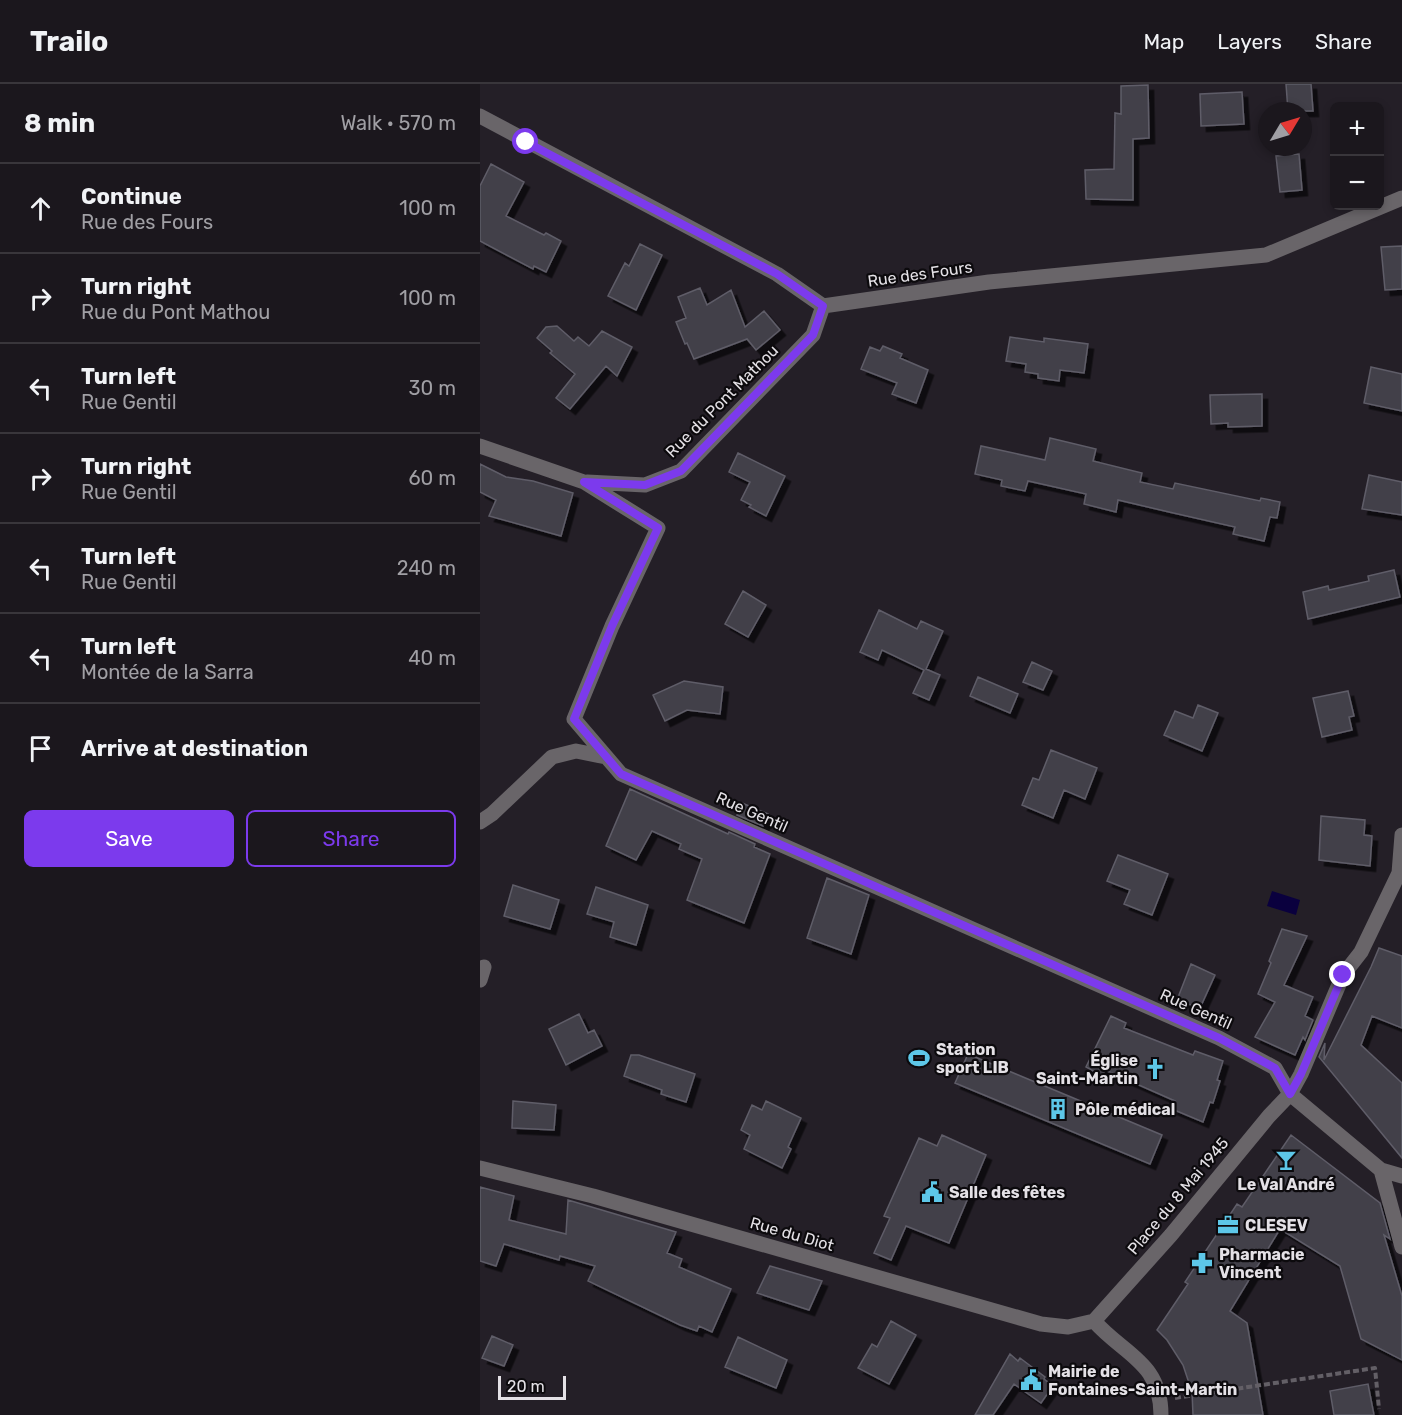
<!DOCTYPE html>
<meta charset="utf-8">
<style>
body{margin:0;font-family:Rubik,sans-serif;background:#28242a;color:#f1f3f6}
.controls{position:absolute;right:18px;top:18px;display:grid;overflow:hidden;border-radius:9px;box-shadow:0 3px 9px #0003}
.controls button{width:54px;height:54px;display:grid;place-items:center;padding:0;border:0;border-bottom:2px solid #39363b;background:#1b171d;color:#f1f3f6;font:30px sans-serif}
.compass{position:absolute;left:778px;top:18px;width:54px;height:54px;border-radius:50%;background:#1b171d;box-shadow:0 3px 9px #0003;rotate:52deg}
.scale{position:absolute;left:18px;bottom:15px;width:68px;box-sizing:border-box;padding-left:6px;border:3px solid #e4e1e6;border-top:0;font-size:16px;line-height:21px;white-space:nowrap;color:#e4e1e6;-webkit-text-stroke:4px #0c0a0d;paint-order:stroke}
.stop{position:absolute;width:18px;height:18px;margin:-14px;border:4px solid #7c3aed;border-radius:50%;background:#fff}
.stop.end{background:#7c3aed;border-color:#fff;box-shadow:0 2px 6px #0008}
.list{margin:0;padding:0;list-style:none}
h2{display:flex;justify-content:space-between;align-items:center;height:78px;margin:0;padding:0 24px;font-size:26px}
h2 small{font-size:20px;font-weight:400;color:#a09fa4}
.list li{display:grid;grid-template-columns:39px 1fr auto;gap:18px;align-items:center;box-sizing:border-box;height:90px;padding:0 24px;border-top:2px solid #39363b}
.list b{display:block;font-size:22px;white-space:nowrap}
.list p{margin:0;font-size:20px;white-space:nowrap;color:#a09fa4}
.list em{font-size:20px;font-style:normal;color:#a09fa4}
.actions{display:flex;gap:12px;padding:18px 24px}
.actions a{flex:1;padding:14px 0;border:2px solid #7c3aed;border-radius:9px;text-align:center;font-size:21px;color:#7c3aed}
.actions .main{background:#7c3aed;color:#fff}
.icon{flex:none;width:33px;height:33px;fill:none;stroke:currentColor;stroke-width:2;stroke-linecap:round;stroke-linejoin:round}
.map{position:relative;flex:none;width:922px;height:1331px;overflow:hidden}
header{display:flex;align-items:center;gap:36px;box-sizing:border-box;height:84px;padding:0 30px;background:#1b171d;border-bottom:2px solid #39363b}
header strong{font-size:28px}
nav{display:flex;gap:33px;margin-inline-start:auto;font-size:21px}
main{display:flex}
aside{flex:1;background:#1b171d}
.map>svg:first-child{display:block}
.water{fill:#0a003e}
.building{fill:#42404a;stroke:#5f5d68;stroke-width:1.5;filter:url(#shadow)}
.lines{fill:none;stroke-linecap:round;stroke-linejoin:round}
.path{stroke:#635f66;stroke-width:4;stroke-dasharray:6 3;stroke-linecap:butt}
.minor{stroke:#696569;stroke-width:15}
.route{stroke:#7c3aed;stroke-width:8}
.labels{text-anchor:middle;dominant-baseline:central;stroke-width:4.5;stroke-linejoin:round;paint-order:stroke}
.street-label{font-size:16px;fill:#e4e1e6;stroke:#0c0a0d}
.poi-label{font-size:16px;font-weight:bold;fill:#e4e1e6;stroke:#0c0a0d;text-anchor:start}
</style>
<header>
<strong>Trailo</strong>
<nav><a>Map</a><a>Layers</a><a>Share</a></nav>
</header>
<main>
<aside>
<h2>8 min<small>Walk · 570 m</small></h2>
<ul class="list">
<li><svg class="icon" aria-label="ahead" viewBox="0 0 24 24"><path d="M12 20V5M6 11l6-6 6 6"/></svg><div><b>Continue</b><p>Rue des Fours</p></div><em>100 m</em></li>
<li><svg class="icon" aria-label="right" viewBox="0 0 24 24"><path d="M7 20v-9h11M14 6l5 5-5 5"/></svg><div><b>Turn right</b><p>Rue du Pont Mathou</p></div><em>100 m</em></li>
<li><svg class="icon" aria-label="left" viewBox="0 0 24 24"><path d="M17 20v-9H6M10 6l-5 5 5 5"/></svg><div><b>Turn left</b><p>Rue Gentil</p></div><em>30 m</em></li>
<li><svg class="icon" aria-label="right" viewBox="0 0 24 24"><path d="M7 20v-9h11M14 6l5 5-5 5"/></svg><div><b>Turn right</b><p>Rue Gentil</p></div><em>60 m</em></li>
<li><svg class="icon" aria-label="left" viewBox="0 0 24 24"><path d="M17 20v-9H6M10 6l-5 5 5 5"/></svg><div><b>Turn left</b><p>Rue Gentil</p></div><em>240 m</em></li>
<li><svg class="icon" aria-label="left" viewBox="0 0 24 24"><path d="M17 20v-9H6M10 6l-5 5 5 5"/></svg><div><b>Turn left</b><p>Montée de la Sarra</p></div><em>40 m</em></li>
<li><svg class="icon" aria-label="arrive" viewBox="0 0 24 24"><path d="M6 21V4h12l-3 4 3 4H6"/></svg><div><b>Arrive at destination</b></div></li>
</ul>
<div class="actions"><a class="main">Save</a><a>Share</a></div>
</aside>
<div class="map">
<svg width="922" height="1331" viewBox="0 0 922 1331">
<defs>
<filter id="shadow"><feDropShadow dx="5.5" dy="5.5" stdDeviation="0" flood-color="#0009"/></filter>
</defs>
<rect width="100%" height="100%" fill="#241f27"/>
<path class="water" d="M 792,807 L 820,816 L 816,831 L 787,822 Z"/>
<path class="building" d="M 806,0 L 831,0 L 833,27 L 808,27 Z
M 668,1 L 669,54 L 653,55 L 653,116 L 606,115 L 605,86 L 634,85 L 635,29 L 641,30 L 641,2 Z
M 762,8 L 764,40 L 721,42 L 720,10 Z
M 819,70 L 822,106 L 800,108 L 796,72 Z
M 11,80 L 44,98 L 26,132 L 64,151 L 66,149 L 81,157 L 66,188 L 54,182 L 53,185 L 0,157 L 0,102 Z
M 160,160 L 182,171 L 156,226 L 128,212 L 145,179 L 149,182 Z
M 922,162 L 922,205 L 905,206 L 901,163 Z
M 220,204 L 227,221 L 251,206 L 265,243 L 284,227 L 300,246 L 276,266 L 267,255 L 214,275 L 207,259 L 205,260 L 196,238 L 206,234 L 198,213 Z
M 77,242 L 94,257 L 98,253 L 109,262 L 122,247 L 152,263 L 137,292 L 126,282 L 90,325 L 76,314 L 95,290 L 70,269 L 72,267 L 57,254 L 66,243 Z
M 530,253 L 564,258 L 564,254 L 608,260 L 604,289 L 580,286 L 579,297 L 558,294 L 558,290 L 545,288 L 546,280 L 526,277 Z
M 403,262 L 422,270 L 420,274 L 448,286 L 436,319 L 412,310 L 417,299 L 381,285 L 390,263 L 400,267 Z
M 891,283 L 922,290 L 922,327 L 884,319 Z
M 782,310 L 782,342 L 748,343 L 748,339 L 731,340 L 730,311 Z
M 570,354 L 616,365 L 613,377 L 662,389 L 660,398 L 693,405 L 695,399 L 780,417 L 781,414 L 800,418 L 797,434 L 790,433 L 784,457 L 753,450 L 755,443 L 689,428 L 638,416 L 636,428 L 604,420 L 606,410 L 548,397 L 545,407 L 521,402 L 522,396 L 495,390 L 501,362 L 565,376 Z
M 258,369 L 305,392 L 286,432 L 269,423 L 271,421 L 261,416 L 270,398 L 249,388 Z
M 0,380 L 26,393 L 53,397 L 93,409 L 81,452 L 9,432 L 16,416 L 0,408 Z
M 889,391 L 922,398 L 922,431 L 882,425 Z
M 914,486 L 920,513 L 828,535 L 823,508 L 848,502 L 849,506 L 889,497 L 888,492 Z
M 263,507 L 286,521 L 268,553 L 245,540 Z
M 399,526 L 437,545 L 441,537 L 463,547 L 446,585 L 460,591 L 449,616 L 433,609 L 444,586 L 402,566 L 398,576 L 380,568 Z
M 552,578 L 572,587 L 563,606 L 543,598 Z
M 498,593 L 538,610 L 530,629 L 490,612 Z
M 204,597 L 243,603 L 240,630 L 207,626 L 185,637 L 173,611 Z
M 868,607 L 874,632 L 869,633 L 872,646 L 842,653 L 833,614 Z
M 718,621 L 738,629 L 722,667 L 684,651 L 695,627 L 713,634 Z
M 571,666 L 617,684 L 605,715 L 584,706 L 573,734 L 542,721 L 553,694 L 559,696 Z
M 150,705 L 248,750 L 249,748 L 275,760 L 274,763 L 290,770 L 264,839 L 207,816 L 222,775 L 199,765 L 201,760 L 172,747 L 156,776 L 126,762 Z
M 262,719 L 288,730 L 283,742 L 257,731 Z
M 841,732 L 885,736 L 884,751 L 892,752 L 890,782 L 839,776 Z
M 638,771 L 688,790 L 672,831 L 644,820 L 650,806 L 627,797 Z
M 347,794 L 389,811 L 371,870 L 327,854 Z
M 33,801 L 79,816 L 70,845 L 24,832 Z
M 116,803 L 168,821 L 156,861 L 130,853 L 134,838 L 107,830 Z
M 802,845 L 827,852 L 804,901 L 833,913 L 825,932 L 833,936 L 825,956 L 823,953 L 815,971 L 775,953 L 795,918 L 778,910 L 791,879 L 789,877 Z
M 899,864 L 922,872 L 922,944 L 892,932 L 881,961 L 922,999 L 922,1074 L 839,973 L 845,959 L 844,976 L 891,883 Z
M 711,880 L 735,891 L 720,924 L 697,916 Z
M 99,930 L 108,949 L 114,946 L 122,962 L 86,981 L 69,945 Z
M 631,932 L 646,939 L 644,944 L 713,971 L 715,967 L 743,977 L 737,996 L 740,997 L 733,1019 L 730,1018 L 723,1038 L 692,1025 L 695,1017 L 625,986 L 622,992 L 606,983 Z
M 488,970 L 682,1051 L 670,1080 L 475,999 Z
M 151,971 L 159,971 L 215,990 L 206,1018 L 181,1010 L 182,1006 L 144,992 Z
M 33,1017 L 76,1021 L 74,1046 L 32,1044 Z
M 286,1017 L 321,1034 L 308,1063 L 311,1065 L 302,1084 L 264,1065 L 270,1051 L 261,1046 L 272,1021 L 282,1026 Z
M 462,1051 L 506,1071 L 469,1159 L 426,1142 L 411,1176 L 394,1169 L 410,1134 L 404,1132 L 439,1054 L 457,1062 Z
M 811,1051 L 900,1119 L 910,1155 L 904,1151 L 922,1212 L 922,1276 L 881,1255 L 860,1182 L 800,1145 L 750,1227 L 767,1239 L 783,1331 L 713,1331 L 712,1308 L 703,1281 L 687,1256 L 677,1246 L 708,1200 L 705,1198 L 757,1120 L 762,1123 Z
M 0,1103 L 34,1112 L 29,1136 L 86,1150 L 88,1116 L 196,1148 L 187,1169 L 202,1175 L 199,1183 L 251,1205 L 232,1248 L 219,1242 L 217,1247 L 200,1241 L 108,1197 L 115,1182 L 80,1172 L 79,1176 L 24,1160 L 16,1182 L 0,1177 Z
M 290,1182 L 342,1197 L 329,1226 L 277,1209 Z
M 411,1237 L 436,1251 L 409,1300 L 378,1284 L 392,1260 L 397,1263 Z
M 12,1252 L 33,1261 L 24,1282 L 2,1274 Z
M 258,1253 L 307,1276 L 296,1304 L 245,1283 Z
M 530,1270 L 538,1277 L 540,1274 L 565,1293 L 564,1295 L 573,1302 L 561,1319 L 534,1300 L 513,1331 L 495,1331 Z
M 888,1300 L 894,1331 L 854,1331 L 850,1307 Z"/>
<g class="lines">
<path class="path" d="M 695,1314 L 895,1284 L 899,1325"/>
<path class="minor" d="M 0,32 L 297,190 L 343,222 L 509,198 L 786,171 L 922,114
M 0,362 L 104,398 L 178,444 L 132,542 L 94,635 L 141,690 L 739,954 L 795,984 L 810,1010 L 901,1086 L 922,1092
M 107,398 L 165,401 L 201,387 L 333,251 L 343,222
M 0,738 L 12,730 L 72,673 L 96,667 L 126,673
M 0,896 L 4,883
M 0,1084 L 113,1112 L 561,1240 L 588,1243 L 614,1237
M 901,1086 L 922,1163
M 614,1237 L 691,1151 L 789,1032 L 810,1010 L 821,990 L 863,891 L 881,868 L 919,789 L 922,751
M 614,1237 C 644,1271 681,1278 681,1331"/>
</g>
<g class="lines">
<path class="route" d="M 46,58 L 297,190 L 343,222 L 333,251 L 201,387 L 165,401 L 104,398 L 178,444 L 132,542 L 94,635 L 141,690 L 739,954 L 795,984 L 810,1010 L 821,990 L 863,891"/>
</g>
<defs>
<symbol id="stadium-bare" viewBox="-9 -9 18 18"><path d="M0-5a6.5 5 0 1 0 0 10a6.5 5 0 1 0 0-10ZM-3.5-1.8h7v3.6h-7Z" fill="#5dc7e8" stroke="#0c0a0d" stroke-width="2.5" paint-order="stroke"/></symbol>
<symbol id="church-bare" viewBox="-9 -9 18 18"><path d="M-1.2-6h2.4v3.5h3.3v2.4h-3.3V6h-2.4V-.1h-3.3v-2.4h3.3Z" fill="#5dc7e8" stroke="#0c0a0d" stroke-width="2.5" paint-order="stroke"/></symbol>
<symbol id="building-bare" viewBox="-9 -9 18 18"><path d="M-4-6H4V6H1V3H-1V6H-4ZM-2.5-4.3h1.7v1.8h-1.7ZM.8-4.3h1.7v1.8H.8ZM-2.5-1h1.7V.8h-1.7ZM.8-1h1.7V.8H.8Z" fill="#5dc7e8" stroke="#0c0a0d" stroke-width="2.5" paint-order="stroke"/></symbol>
<symbol id="bar-bare" viewBox="-9 -9 18 18"><path d="M-6-5H6L.8 .8V4.5H3.5V6h-7V4.5H-.8V.8Z" fill="#5dc7e8" stroke="#0c0a0d" stroke-width="2.5" paint-order="stroke"/></symbol>
<symbol id="civic-bare" viewBox="-9 -9 18 18"><path d="M-.6-6.5H3V-4.5H.6V-3L4-1V1h2V6H-6V1h2V-1L-.6-3ZM-1.2 2.5V6h2.4V2.5Z" fill="#5dc7e8" stroke="#0c0a0d" stroke-width="2.5" paint-order="stroke"/></symbol>
<symbol id="office-bare" viewBox="-9 -9 18 18"><path d="M-6-3h4V-5.5h4V-3h4V5H-6ZM-1-4.5V-3h2v-1.5ZM-6 0V1H6V0Z" fill="#5dc7e8" stroke="#0c0a0d" stroke-width="2.5" paint-order="stroke"/></symbol>
<symbol id="pharmacy-bare" viewBox="-9 -9 18 18"><path d="M-2-6h4v4h4v4h-4v4h-4v-4h-4v-4h4Z" fill="#5dc7e8" stroke="#0c0a0d" stroke-width="2.5" paint-order="stroke"/></symbol>
</defs>
<g fill-rule="evenodd">
<use href="#stadium-bare" x="424" y="959" width="30" height="30"/>
<use href="#church-bare" x="660" y="970" width="30" height="30"/>
<use href="#building-bare" x="563" y="1010" width="30" height="30"/>
<use href="#bar-bare" x="791" y="1061" width="30" height="30"/>
<use href="#civic-bare" x="437" y="1093" width="30" height="30"/>
<use href="#office-bare" x="733" y="1126" width="30" height="30"/>
<use href="#pharmacy-bare" x="707" y="1164" width="30" height="30"/>
<use href="#civic-bare" x="536" y="1281" width="30" height="30"/>
</g>
<g class="labels">
<g class="street-label">
<text transform="translate(440 190) rotate(-8)">Rue des Fours</text>
<text transform="translate(242 317) rotate(-45)">Rue du Pont Mathou</text>
<text transform="translate(272 728) rotate(24)">Rue Gentil</text>
<text transform="translate(716 925) rotate(24)">Rue Gentil</text>
<text transform="translate(698 1112) rotate(-50)">Place du 8 Mai 1945</text>
<text transform="translate(312 1150) rotate(16)">Rue du Diot</text>
</g>
<g class="poi-label">
<text x="456" y="965">Station<tspan x="456" dy="18">sport LIB</tspan></text>
<text x="658" y="976" text-anchor="end">Église<tspan x="658" dy="18">Saint-Martin</tspan></text>
<text x="595" y="1025">Pôle médical</text>
<text x="806" y="1100" text-anchor="middle">Le Val André</text>
<text x="469" y="1108">Salle des fêtes</text>
<text x="765" y="1141">CLESEV</text>
<text x="739" y="1170">Pharmacie<tspan x="739" dy="18">Vincent</tspan></text>
<text x="568" y="1287">Mairie de<tspan x="568" dy="18">Fontaines-Saint-Martin</tspan></text>
</g>
</g>
</svg>
<div class="controls">
<button>+</button>
<button>−</button>
</div>
<svg class="compass" viewBox="-18 -18 36 36"><path d="M0-13l5 13h-10z" fill="#e53935"/><path d="M0 13l5-13h-10z" fill="#a09fa4"/></svg>
<div class="scale">20 m</div>
<div class="stop" style="left:46px;top:58px"></div>
<div class="stop end" style="left:863px;top:891px"></div>
</div>
</main>
